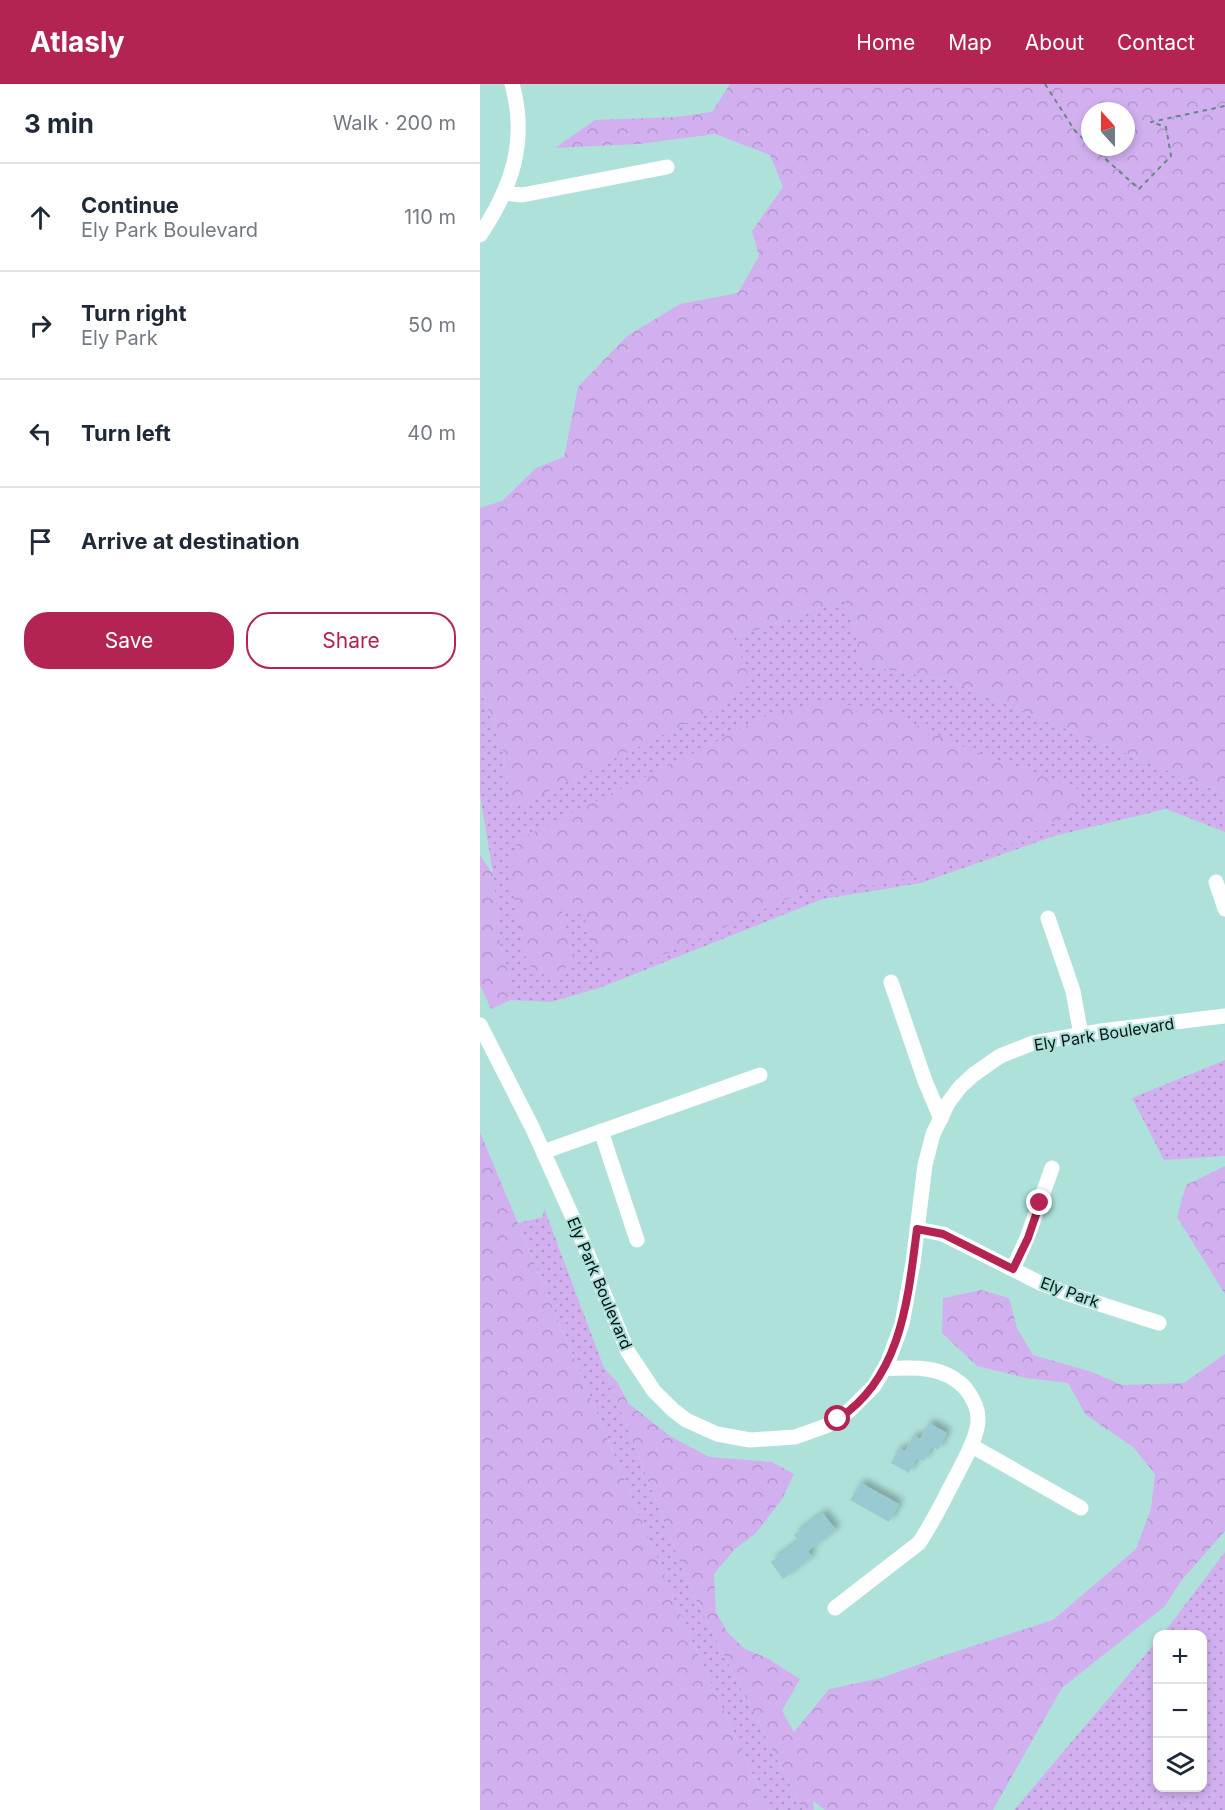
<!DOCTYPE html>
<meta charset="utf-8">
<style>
body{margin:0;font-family:Inter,sans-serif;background:#f2f2f3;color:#1f2937}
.controls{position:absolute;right:18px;bottom:18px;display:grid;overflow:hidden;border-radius:12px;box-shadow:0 3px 9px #0003}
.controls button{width:54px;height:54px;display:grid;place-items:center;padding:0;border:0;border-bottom:2px solid #e0e1e3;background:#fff;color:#1f2937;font:30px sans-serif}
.compass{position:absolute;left:601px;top:18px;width:54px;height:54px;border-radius:50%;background:#fff;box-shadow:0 3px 9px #0003;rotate:339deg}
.stop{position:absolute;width:18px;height:18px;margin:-14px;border:4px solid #b42452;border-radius:50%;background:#fff}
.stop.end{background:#b42452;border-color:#fff;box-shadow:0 2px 6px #0008}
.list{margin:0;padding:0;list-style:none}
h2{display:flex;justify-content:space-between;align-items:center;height:78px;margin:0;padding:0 24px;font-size:26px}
h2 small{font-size:20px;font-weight:400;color:#747a83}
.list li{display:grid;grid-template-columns:39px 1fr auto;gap:18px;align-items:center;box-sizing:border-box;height:108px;padding:0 24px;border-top:2px solid #e0e1e3}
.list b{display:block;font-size:22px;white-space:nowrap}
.list p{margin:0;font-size:20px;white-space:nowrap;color:#747a83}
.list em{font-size:20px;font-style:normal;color:#747a83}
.actions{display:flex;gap:12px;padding:18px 24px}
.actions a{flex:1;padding:14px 0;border:2px solid #b42452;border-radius:24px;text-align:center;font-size:21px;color:#b42452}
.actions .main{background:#b42452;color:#fff}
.icon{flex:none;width:33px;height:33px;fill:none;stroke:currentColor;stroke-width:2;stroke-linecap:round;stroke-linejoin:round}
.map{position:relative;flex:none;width:745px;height:1726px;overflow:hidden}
header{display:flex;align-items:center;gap:36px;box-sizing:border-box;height:84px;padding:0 30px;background:#b42452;color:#fff}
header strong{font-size:28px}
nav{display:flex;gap:33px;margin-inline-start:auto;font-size:21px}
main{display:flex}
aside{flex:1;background:#fff}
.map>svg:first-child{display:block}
.grass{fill:url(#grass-dots)}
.forest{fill:url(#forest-crowns);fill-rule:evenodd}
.building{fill:#99c9d1;filter:url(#shadow)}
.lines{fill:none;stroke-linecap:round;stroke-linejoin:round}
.path{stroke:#648884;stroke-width:2;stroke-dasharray:4.5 4.5;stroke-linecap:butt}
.minor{stroke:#fff;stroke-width:15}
.route{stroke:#b42452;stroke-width:8}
.labels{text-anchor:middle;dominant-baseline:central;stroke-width:4.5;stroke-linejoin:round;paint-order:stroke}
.street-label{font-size:16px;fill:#031413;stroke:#afe1db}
</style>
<header>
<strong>Atlasly</strong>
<nav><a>Home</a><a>Map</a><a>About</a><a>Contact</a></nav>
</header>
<main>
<aside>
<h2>3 min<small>Walk · 200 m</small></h2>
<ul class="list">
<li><svg class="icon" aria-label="ahead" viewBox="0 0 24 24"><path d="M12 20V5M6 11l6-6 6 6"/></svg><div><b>Continue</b><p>Ely Park Boulevard</p></div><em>110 m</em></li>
<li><svg class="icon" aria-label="right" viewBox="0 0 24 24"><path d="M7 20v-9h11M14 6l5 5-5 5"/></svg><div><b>Turn right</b><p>Ely Park</p></div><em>50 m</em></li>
<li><svg class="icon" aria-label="left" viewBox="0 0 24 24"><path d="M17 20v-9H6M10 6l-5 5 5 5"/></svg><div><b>Turn left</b></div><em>40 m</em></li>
<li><svg class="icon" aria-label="arrive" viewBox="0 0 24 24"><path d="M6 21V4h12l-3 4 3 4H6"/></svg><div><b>Arrive at destination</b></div></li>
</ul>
<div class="actions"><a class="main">Save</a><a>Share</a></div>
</aside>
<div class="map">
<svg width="745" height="1726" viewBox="0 0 745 1726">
<defs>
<pattern id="grass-dots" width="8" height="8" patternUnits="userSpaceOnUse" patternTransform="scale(1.5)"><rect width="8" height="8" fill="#d2b0f0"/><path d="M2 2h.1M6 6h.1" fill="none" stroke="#b396cd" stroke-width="1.8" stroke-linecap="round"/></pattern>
<pattern id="forest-crowns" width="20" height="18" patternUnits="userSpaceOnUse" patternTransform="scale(1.5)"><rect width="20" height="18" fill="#d2b0f0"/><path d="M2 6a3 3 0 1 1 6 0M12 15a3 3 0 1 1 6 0" fill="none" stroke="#b396cd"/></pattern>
<filter id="shadow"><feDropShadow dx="4.5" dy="-4.5" stdDeviation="3" flood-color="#0004"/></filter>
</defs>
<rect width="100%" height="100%" fill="#afe1db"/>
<path class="grass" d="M 364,515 L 376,550 L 377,580 L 467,596 L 745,710 L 745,748 L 686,725 L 574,752 L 441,799 L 343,815 L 122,903 L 71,918 L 31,916 L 31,896 L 20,861 L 13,790 L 0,710 L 0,605 L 22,662 L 32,725 L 254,554 Z
M 745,976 L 745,1072 L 684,1076 L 652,1014 Z
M 64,1124 L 124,1284 L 210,1504 L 323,1726 L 289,1726 L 207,1546 L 38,1139 L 63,1133 Z
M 745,1468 L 745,1726 L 534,1726 L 677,1557 L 678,1704 L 722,1704 L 722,1550 L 683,1550 Z"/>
<path class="forest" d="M 250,0 L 745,0 L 745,710 L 467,596 L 376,580 L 376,550 L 364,515 L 254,554 L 271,599 L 244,621 L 32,725 L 22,662 L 0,605 L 0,424 L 22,417 L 56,384 L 84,373 L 98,303 L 147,252 L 200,220 L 258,209 L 279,172 L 272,147 L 303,103 L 290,71 L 235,50 L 159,60 L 75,64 L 115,36 L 195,33 L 232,28 ZM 610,27 L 646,27 L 646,63 L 610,63 Z
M 336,619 L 399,623 L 492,667 L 603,707 L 598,725 L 530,760 L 430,794 L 385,803 L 326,806 L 163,880 L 121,882 L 102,828 L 81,825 L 95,873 L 74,897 L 47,880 L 28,783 L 39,755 L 232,660 L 280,634 Z
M 0,771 L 13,790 L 20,861 L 31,896 L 31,916 L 11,925 L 0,901 Z
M 0,1048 L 207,1546 L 289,1726 L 0,1726 Z
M 745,1082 L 745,1210 L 697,1133 L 706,1101 Z
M 501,1206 L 529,1214 L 537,1244 L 553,1271 L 609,1287 L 642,1301 L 704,1299 L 745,1270 L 745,1447 L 701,1497 L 685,1522 L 582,1604 L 513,1726 L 345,1726 L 333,1717 L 334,1726 L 323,1726 L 210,1504 L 124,1284 L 138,1299 L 148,1319 L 190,1352 L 229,1373 L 292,1378 L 314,1390 L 302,1415 L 276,1449 L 254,1466 L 234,1490 L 236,1528 L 248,1549 L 265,1565 L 287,1574 L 320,1595 L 302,1627 L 314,1648 L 349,1605 L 401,1594 L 462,1572 L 573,1536 L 656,1465 L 671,1425 L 675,1390 L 653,1363 L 606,1331 L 588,1299 L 546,1294 L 497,1282 L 462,1249 L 463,1214 Z"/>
<path class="building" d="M 449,1339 L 467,1349 L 458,1366 L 452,1362 L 444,1377 L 437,1374 L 429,1389 L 411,1379 L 419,1364 L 425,1367 L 434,1351 L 440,1355 Z
M 381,1399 L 419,1420 L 409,1438 L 370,1416 Z
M 343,1429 L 356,1446 L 328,1467 L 332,1473 L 303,1495 L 291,1478 L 319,1457 L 314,1451 Z"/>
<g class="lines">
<path class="path" d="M 565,0 L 595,47 L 610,61
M 612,63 L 659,105 L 691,72 L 686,43 L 671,38 L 745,22"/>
<path class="minor" d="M 23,109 L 42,111 L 187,83
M 0,151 C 32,104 48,56 32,0
M 736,798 L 745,825
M 568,834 L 593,907 L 601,951
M 411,898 L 445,997 L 461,1035
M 0,941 L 52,1043 L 93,1134 L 148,1268 L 174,1307 L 193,1326 L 206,1336 L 237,1350 L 270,1356 L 315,1353 L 346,1342 L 369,1327 L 394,1302 L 408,1278 L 422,1240 L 433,1179 L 445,1081 L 453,1050 L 468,1019 L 480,1003 L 493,991 L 520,972 L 553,959 L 621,947 L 745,932
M 121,1047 L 157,1156
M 63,1068 L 280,991
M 437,1145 L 463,1150 L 560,1199 L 586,1209 L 679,1239
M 533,1185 L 547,1154 L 572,1084
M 492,1362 L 601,1424
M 355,1524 L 439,1459 C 452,1440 462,1419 473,1398 C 481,1382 499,1352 498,1334 C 498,1323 492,1313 486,1305 C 465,1281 433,1283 404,1285"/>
</g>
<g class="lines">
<path class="route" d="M 358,1335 C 422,1293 428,1214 437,1145 L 463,1150 L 533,1185 L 548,1154 L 560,1119"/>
</g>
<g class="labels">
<g class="street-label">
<text transform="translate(624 950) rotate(-9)">Ely Park Boulevard</text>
<text transform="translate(120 1199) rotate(67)">Ely Park Boulevard</text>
<text transform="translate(590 1208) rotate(20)">Ely Park</text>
</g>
</g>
</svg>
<div class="controls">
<button>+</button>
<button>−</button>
<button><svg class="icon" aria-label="layers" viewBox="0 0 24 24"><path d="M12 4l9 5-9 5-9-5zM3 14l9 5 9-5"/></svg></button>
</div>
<svg class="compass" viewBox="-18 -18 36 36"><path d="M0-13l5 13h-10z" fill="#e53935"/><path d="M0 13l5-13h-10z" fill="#747a83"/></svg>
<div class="stop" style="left:358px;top:1335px"></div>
<div class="stop end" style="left:560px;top:1119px"></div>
</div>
</main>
